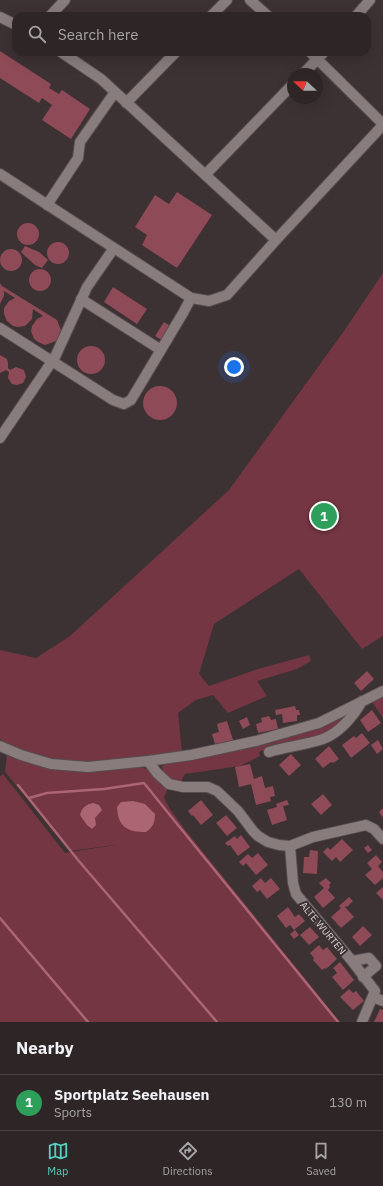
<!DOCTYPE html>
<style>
body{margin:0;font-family:"IBM Plex Sans",sans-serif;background:#393132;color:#f1f3f6}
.compass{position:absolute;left:287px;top:68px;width:36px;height:36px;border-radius:50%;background:#2d2526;box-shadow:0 4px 16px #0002;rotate:292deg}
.you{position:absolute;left:234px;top:367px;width:14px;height:14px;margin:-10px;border:3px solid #fff;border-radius:50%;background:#1a73e8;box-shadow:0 0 0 6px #1a73e833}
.badge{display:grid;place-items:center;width:26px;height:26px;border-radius:50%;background:#58cec0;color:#fff;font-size:13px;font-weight:700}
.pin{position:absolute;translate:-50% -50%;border:2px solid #fff;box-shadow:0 1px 4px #0006}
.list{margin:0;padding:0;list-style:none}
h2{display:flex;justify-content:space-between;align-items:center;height:52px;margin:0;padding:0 16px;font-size:17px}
h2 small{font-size:13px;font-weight:400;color:#a7a5a7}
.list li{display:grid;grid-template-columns:26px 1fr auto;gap:12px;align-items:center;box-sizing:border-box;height:56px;padding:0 16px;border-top:1px solid #484243}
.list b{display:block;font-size:15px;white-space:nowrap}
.list p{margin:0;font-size:13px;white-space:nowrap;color:#a7a5a7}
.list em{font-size:13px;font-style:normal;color:#a7a5a7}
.icon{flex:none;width:22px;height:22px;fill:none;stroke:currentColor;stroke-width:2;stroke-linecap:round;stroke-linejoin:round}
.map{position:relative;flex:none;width:383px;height:1022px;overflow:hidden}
.search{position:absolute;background:#2d2526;box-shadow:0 4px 16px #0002;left:12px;right:12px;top:12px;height:44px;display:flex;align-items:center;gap:10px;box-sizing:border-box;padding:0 14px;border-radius:12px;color:#a7a5a7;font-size:15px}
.sheet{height:108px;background:#2d2526}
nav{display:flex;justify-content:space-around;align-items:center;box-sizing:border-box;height:56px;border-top:1px solid #484243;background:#2d2526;font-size:11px;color:#a7a5a7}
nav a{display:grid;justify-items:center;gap:2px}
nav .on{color:#58cec0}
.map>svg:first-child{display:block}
.green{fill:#743643}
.water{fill:#ac6572}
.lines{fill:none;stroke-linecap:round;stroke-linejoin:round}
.stream{stroke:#ac6572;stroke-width:2.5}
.building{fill:#8e4a57}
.minor-casing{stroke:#564d4f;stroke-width:12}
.minor{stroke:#887c7d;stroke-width:10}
.labels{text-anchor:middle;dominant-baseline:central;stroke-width:4;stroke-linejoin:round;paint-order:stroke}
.street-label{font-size:10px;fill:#dad4d4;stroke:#3c3133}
</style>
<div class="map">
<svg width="383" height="1022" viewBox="0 0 383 1022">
<rect width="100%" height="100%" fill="#3c3133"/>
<path class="green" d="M 383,273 L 383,636 L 362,649 L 299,569 L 214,624 L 199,674 L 209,686 L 258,669 L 309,655 L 311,661 L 297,669 L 257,681 L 267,696 L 228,713 L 213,695 L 196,700 L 178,713 L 182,752 L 149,757 L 75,763 L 24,752 L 3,741 L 0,739 L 0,650 L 36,658 L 70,636 L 229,490 L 344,331 Z
M 383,697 L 383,718 L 372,702 Z
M 350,710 L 349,715 L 339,724 L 323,735 L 271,747 L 259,752 L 260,756 L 240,766 L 185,774 L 180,783 L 171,781 L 163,775 L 162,766 L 166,762 C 200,756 234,750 268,742 C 300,734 322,729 350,710 Z
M 7,754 L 39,765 L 66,771 L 106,771 L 139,767 L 147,769 L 168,787 L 164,798 L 170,809 L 186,831 L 340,1022 L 0,1022 L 0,776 L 3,774 L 65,853 L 121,844 L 71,851 L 5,772 Z"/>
<path class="water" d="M 133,801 L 145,804 L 155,814 C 155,823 153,827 146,832 C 127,832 118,827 117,807 L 121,802 Z
M 93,803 L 99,805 L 102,810 L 95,818 L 96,825 L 92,829 L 87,825 L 80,815 C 82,807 86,805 93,803 Z"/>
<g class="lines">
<path class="stream" d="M 18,785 L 78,860 L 217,1022
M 29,798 L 47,793 L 104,789 L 144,783 L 169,814 L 338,1022
M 0,918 L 88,1022"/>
</g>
<path class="building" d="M 0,51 L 51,84 L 49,88 L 59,94 L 62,90 L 90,109 L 71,139 L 42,120 L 52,105 L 42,98 L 39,103 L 0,78 Z
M 177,192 L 212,215 L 177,268 L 142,245 L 147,235 L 135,227 L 155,195 L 169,204 Z
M17 234a11 11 0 1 1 22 0a11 11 0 1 1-22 0Z
M47 253a11 11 0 1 1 22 0a11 11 0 1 1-22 0Z
M 25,246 L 39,252 L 48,260 L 42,268 L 35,265 L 24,255 L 21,252 Z
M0 260a11 11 0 1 1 22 0a11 11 0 1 1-22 0Z
M29 280a11 11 0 1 1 22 0a11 11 0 1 1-22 0Z
M 0,283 L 2,286 L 57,320 L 61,330 L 58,339 L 56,341 L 45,345 L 38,342 L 34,339 L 31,331 L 32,326 L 37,319 L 43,316 L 33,309 L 32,319 L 25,326 L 18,327 L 13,326 L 7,321 L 4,314 L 4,308 L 9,301 L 15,298 L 4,291 L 4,296 L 0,304 Z
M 113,287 L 147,309 L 137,324 L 104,302 Z
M 164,322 L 172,327 L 163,341 L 155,336 Z
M77 360a14 14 0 1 1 28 0a14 14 0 1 1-28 0Z
M 0,355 L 7,359 L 8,363 L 8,368 L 10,370 L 16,367 L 24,370 L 26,377 L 23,383 L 17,385 L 12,384 L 8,378 L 9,372 L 6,370 L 0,373 Z
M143 403a17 17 0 1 1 34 0a17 17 0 1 1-34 0Z
M 367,671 L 374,679 L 361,691 L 354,683 Z
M 295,706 L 296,710 L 299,710 L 300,715 L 297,715 L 297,721 L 283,723 L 282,714 L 276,715 L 275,710 Z
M 372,710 L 381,723 L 368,732 L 360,720 Z
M 269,716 L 271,720 L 276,719 L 278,729 L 258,733 L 256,724 L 262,722 L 261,718 Z
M 247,717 L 250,725 L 243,729 L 239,721 Z
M 227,721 L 233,740 L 215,744 L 212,734 L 219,732 L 217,724 Z
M 362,733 L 370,743 L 351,758 L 342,745 L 354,736 L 356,738 Z
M 378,740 L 383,749 L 377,754 L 371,745 Z
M 329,746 L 339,759 L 333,763 L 331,762 L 323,768 L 315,759 Z
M 291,754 L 301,765 L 289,776 L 279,765 Z
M 250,764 L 254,779 L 262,776 L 265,788 L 273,786 L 275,796 L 270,797 L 271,801 L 256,805 L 251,784 L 239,787 L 235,767 Z
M 323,794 L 332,805 L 321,815 L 311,804 Z
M 201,800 L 213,815 L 201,825 L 193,815 L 192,816 L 188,811 Z
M 287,800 L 289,805 L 283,806 L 287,820 L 272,825 L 267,810 L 277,807 L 276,804 Z
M 383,808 L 383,818 L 379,812 Z
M 226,815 L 237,828 L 227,836 L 216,823 Z
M 241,835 L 250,847 L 238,856 L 230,845 L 228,846 L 225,843 L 235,836 L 237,839 Z
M 342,839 L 353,850 L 340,862 L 336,857 L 332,861 L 323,852 L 328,847 L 330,850 Z
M 368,845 L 372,850 L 368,853 L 364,848 Z
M 310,850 L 318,851 L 317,874 L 303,873 L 304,857 L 309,857 Z
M 258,853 L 268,865 L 256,875 L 246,863 L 243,866 L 239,862 L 248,854 L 252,858 Z
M 376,855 L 382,862 L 378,866 L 383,872 L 383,878 L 375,885 L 365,875 L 372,869 L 367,863 Z
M 261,878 L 265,883 L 271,878 L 280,889 L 267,899 L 260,890 L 257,892 L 252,886 Z
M 326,878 L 331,883 L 329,885 L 330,887 L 328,890 L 335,898 L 323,908 L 314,897 L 324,888 L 319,883 Z
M 383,887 L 383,900 L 376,893 Z
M 349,897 L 353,901 L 347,907 L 346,906 L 345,907 L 354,917 L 341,928 L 331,917 L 341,908 L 339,906 Z
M 288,907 L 295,917 L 299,914 L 305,921 L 294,930 L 290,925 L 286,928 L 277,916 Z
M 363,926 L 372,935 L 360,946 L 352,937 Z
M 310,927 L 319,937 L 309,945 L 300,935 Z
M 295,930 L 299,935 L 294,939 L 290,934 Z
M 319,945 L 323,950 L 327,947 L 337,959 L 326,969 L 325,968 L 322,970 L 313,960 L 314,958 L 310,953 Z
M 340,962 L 354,980 L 343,990 L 332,977 L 337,973 L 333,968 Z
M 349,989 L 353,993 L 356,991 L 364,1001 L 353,1010 L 340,997 Z
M 380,1009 L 383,1010 L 383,1022 L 374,1022 Z"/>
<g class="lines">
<defs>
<path id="minor" d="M 250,0 L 268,16
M 50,16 L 65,0
M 211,16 L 227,0
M 356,16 L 370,0
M 0,17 L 16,25
M 61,52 L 101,79 L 276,240
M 310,52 L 383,124
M 303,74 L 324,52
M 126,103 L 176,52
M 0,174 L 191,298 L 209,301 L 227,295 L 276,240 L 383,125
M 205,175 L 293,84
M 47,205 L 78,158 L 80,142 L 115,92
M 81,299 L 161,350
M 0,328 L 113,400 L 124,404 L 131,400 L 183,313 L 191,298
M 0,438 L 55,357 L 87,287 L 114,248
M 0,746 L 21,755 L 51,764 L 88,767 L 148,761 L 191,755 L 256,741 L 319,723 L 383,691
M 269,752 C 286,747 305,745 323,739 C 339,733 354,716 362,701
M 148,761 L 157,773 L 169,784 L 183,787 L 208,787 L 217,791 L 238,811 L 253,831 L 258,836 L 268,842 L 279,845 L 290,846 L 313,837 L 366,825 L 374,829 L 383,839
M 290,846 L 293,883 L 296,894 L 352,961 L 375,991 L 362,1022
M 352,961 L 369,958 L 376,966 L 363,977
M 373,997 L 383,1001"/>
</defs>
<use href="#minor" class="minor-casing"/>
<use href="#minor" class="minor"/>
</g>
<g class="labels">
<g class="street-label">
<text transform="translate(323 928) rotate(50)">ALTE WURTEN</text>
</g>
</g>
</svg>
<svg class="compass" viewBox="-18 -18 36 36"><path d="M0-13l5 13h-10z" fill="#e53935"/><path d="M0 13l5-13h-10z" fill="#a7a5a7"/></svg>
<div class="you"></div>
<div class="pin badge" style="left:324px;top:516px;background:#2e9e5b">1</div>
<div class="search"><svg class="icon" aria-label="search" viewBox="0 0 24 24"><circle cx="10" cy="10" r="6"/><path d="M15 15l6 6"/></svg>Search here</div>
</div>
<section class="sheet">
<h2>Nearby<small></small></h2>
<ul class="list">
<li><span class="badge" style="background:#2e9e5b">1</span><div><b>Sportplatz Seehausen</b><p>Sports</p></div><em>130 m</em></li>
</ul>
</section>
<nav>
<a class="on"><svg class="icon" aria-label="map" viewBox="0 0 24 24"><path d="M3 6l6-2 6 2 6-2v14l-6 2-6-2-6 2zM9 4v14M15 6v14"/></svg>Map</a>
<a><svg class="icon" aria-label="directions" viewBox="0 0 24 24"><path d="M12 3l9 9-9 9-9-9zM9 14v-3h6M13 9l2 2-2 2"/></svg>Directions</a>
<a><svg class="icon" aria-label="saved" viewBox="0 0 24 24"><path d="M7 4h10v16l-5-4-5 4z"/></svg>Saved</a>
</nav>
